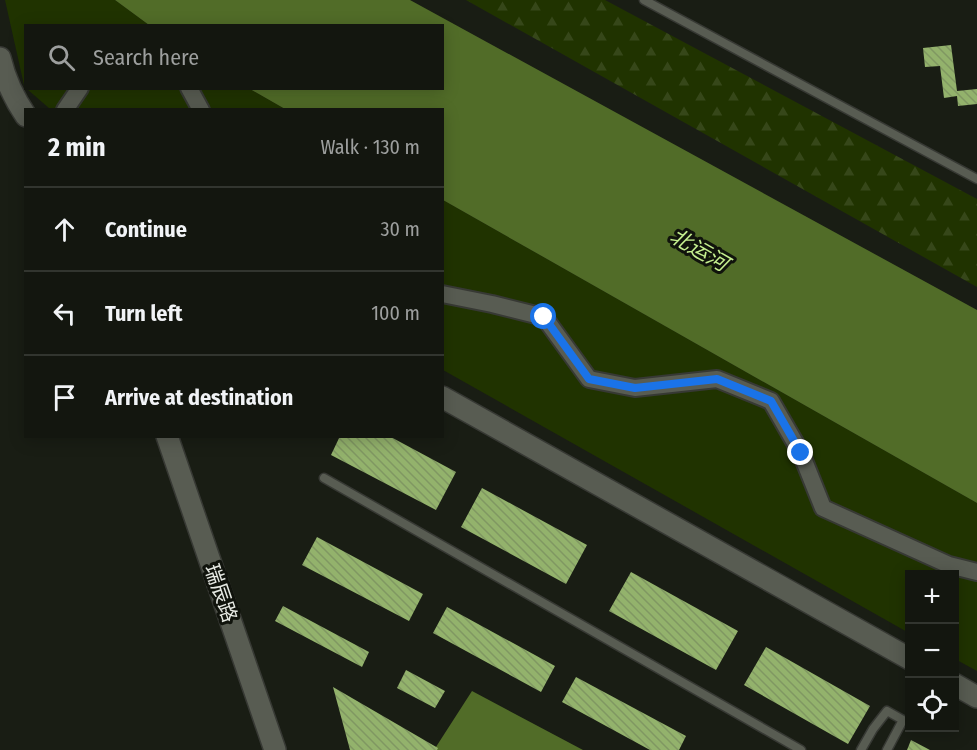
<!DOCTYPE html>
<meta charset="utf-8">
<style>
body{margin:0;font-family:"Fira Sans Condensed","Noto Sans SC",sans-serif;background:#1c1f18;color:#f1f3f6}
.controls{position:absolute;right:18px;bottom:18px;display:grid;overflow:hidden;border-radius:0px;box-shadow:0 3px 15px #0003}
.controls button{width:54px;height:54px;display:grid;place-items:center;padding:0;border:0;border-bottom:2px solid #32352f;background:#13160f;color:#f1f3f6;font:30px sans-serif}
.stop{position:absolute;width:18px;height:18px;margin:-14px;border:4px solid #1a73e8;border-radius:50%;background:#fff}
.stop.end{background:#1a73e8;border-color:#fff;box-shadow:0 2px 6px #0008}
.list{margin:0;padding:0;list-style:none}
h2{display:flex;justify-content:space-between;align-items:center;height:78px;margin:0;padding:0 24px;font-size:26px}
h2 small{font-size:20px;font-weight:400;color:#9d9f9e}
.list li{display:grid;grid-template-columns:39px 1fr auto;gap:18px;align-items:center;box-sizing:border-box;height:84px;padding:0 24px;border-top:2px solid #32352f}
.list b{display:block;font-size:22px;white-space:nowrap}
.list em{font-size:20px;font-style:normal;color:#9d9f9e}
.icon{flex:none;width:33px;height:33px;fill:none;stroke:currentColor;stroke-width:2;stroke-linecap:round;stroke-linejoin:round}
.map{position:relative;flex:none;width:977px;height:750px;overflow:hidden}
.search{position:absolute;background:#13160f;box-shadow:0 3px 15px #0003;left:24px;top:24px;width:420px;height:66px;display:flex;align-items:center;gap:15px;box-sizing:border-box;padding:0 21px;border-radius:0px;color:#9d9f9e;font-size:22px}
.panel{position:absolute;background:#13160f;box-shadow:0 3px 15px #0003;left:24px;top:108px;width:420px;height:330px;border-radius:0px}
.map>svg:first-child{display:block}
.forest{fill:url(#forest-firs)}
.park{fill:#203300}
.water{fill:#516c28}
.building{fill:url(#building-back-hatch)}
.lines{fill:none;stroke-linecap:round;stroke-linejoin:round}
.service-casing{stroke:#373934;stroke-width:11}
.minor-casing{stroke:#373934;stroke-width:20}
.tertiary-casing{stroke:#373934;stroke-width:24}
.service{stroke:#585c52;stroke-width:8}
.minor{stroke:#585c52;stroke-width:16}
.tertiary{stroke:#585c52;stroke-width:21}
.route{stroke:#1a73e8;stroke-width:8}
.labels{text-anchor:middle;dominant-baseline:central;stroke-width:6;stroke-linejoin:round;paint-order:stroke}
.street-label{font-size:20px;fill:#e7eae4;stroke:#10130c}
.water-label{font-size:21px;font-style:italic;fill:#c5ef8f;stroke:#10130c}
</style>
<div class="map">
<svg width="977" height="750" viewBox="0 0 977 750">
<defs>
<pattern id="forest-firs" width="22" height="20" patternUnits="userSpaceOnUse" patternTransform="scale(1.5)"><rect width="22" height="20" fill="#203300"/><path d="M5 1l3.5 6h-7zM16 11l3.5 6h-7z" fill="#364719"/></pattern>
<pattern id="building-back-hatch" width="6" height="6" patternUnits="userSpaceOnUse" patternTransform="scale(1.5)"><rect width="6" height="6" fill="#93b26c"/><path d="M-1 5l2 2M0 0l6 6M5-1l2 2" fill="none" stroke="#809762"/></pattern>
</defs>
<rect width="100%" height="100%" fill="#191d14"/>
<path class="forest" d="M 466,0 L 605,0 L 977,199 L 977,287 Z"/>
<path class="park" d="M 5,0 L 115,0 L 149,25 L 26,26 L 25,87 L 24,85 Z
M 27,89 L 250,89 L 285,109 L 50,109 Z
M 443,200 L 977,503 L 977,671 L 955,659 L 954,574 L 910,574 L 909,633 L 443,370 Z"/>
<path class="water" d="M 115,0 L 410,0 L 977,310 L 977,503 L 443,200 L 442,110 L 285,109 L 250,89 L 442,88 L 442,26 L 149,25 Z
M 472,691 L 583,750 L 434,750 Z"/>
<path class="building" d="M 951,45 L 957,91 L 977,89 L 977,104 L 958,106 L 957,96 L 944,98 L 940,66 L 925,67 L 923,48 Z
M 340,436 L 389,436 L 456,472 L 436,510 L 331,455 Z
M 482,488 L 587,545 L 566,584 L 461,527 Z
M 317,537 L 423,594 L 409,621 L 302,565 Z
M 631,572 L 738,631 L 716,670 L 609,611 Z
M 283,606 L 369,652 L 362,667 L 275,621 Z
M 447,607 L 555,666 L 541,692 L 433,633 Z
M 766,647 L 870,706 L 848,744 L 744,685 Z
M 406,670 L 445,691 L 435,708 L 397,688 Z
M 576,677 L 686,736 L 679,750 L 650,750 L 562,702 Z
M 333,687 L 438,748 L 437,750 L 350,750 Z
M 911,740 L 930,750 L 907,750 Z"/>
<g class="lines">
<defs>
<path id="service" d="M 644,0 L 977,179
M 324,478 L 801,750
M 861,750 L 873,729 L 887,711 L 903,720 L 887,750"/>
<path id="minor" d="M 189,88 L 201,110
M 65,110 L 80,88
M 442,294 L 492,304 L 544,317 L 589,379 L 635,388 L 717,379 L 771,401 L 801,453 L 823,508 L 949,565 L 977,572"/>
<path id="tertiary" d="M 0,58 C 5,79 13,97 26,116
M 442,397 L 910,659
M 167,436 L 275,750
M 954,684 L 977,697"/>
</defs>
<use href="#service" class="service-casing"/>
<use href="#minor" class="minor-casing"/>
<use href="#tertiary" class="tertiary-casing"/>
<use href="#service" class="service"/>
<use href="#minor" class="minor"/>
<use href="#tertiary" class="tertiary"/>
</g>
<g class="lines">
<path class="route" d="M 544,317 L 589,379 L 635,388 L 717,379 L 771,401 L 801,453"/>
</g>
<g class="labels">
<g class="street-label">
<text transform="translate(221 593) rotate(71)">瑞辰路</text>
</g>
<g class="water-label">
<text transform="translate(699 250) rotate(30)">北运河</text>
</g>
</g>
</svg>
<div class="controls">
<button>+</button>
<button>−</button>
<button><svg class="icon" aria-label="locate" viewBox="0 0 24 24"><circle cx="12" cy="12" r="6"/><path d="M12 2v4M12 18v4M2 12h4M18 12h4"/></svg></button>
</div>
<div class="stop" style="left:544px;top:317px"></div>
<div class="stop end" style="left:801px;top:453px"></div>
<div class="search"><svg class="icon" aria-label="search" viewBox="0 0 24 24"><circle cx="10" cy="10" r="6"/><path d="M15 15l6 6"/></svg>Search here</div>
<section class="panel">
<h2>2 min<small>Walk · 130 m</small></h2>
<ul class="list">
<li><svg class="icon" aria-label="ahead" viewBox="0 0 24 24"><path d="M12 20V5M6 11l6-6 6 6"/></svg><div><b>Continue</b></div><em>30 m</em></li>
<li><svg class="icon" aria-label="left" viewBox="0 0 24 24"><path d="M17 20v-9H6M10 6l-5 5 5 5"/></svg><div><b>Turn left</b></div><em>100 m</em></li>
<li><svg class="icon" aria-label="arrive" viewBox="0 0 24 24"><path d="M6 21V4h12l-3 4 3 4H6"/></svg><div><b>Arrive at destination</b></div></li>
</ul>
</section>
</div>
